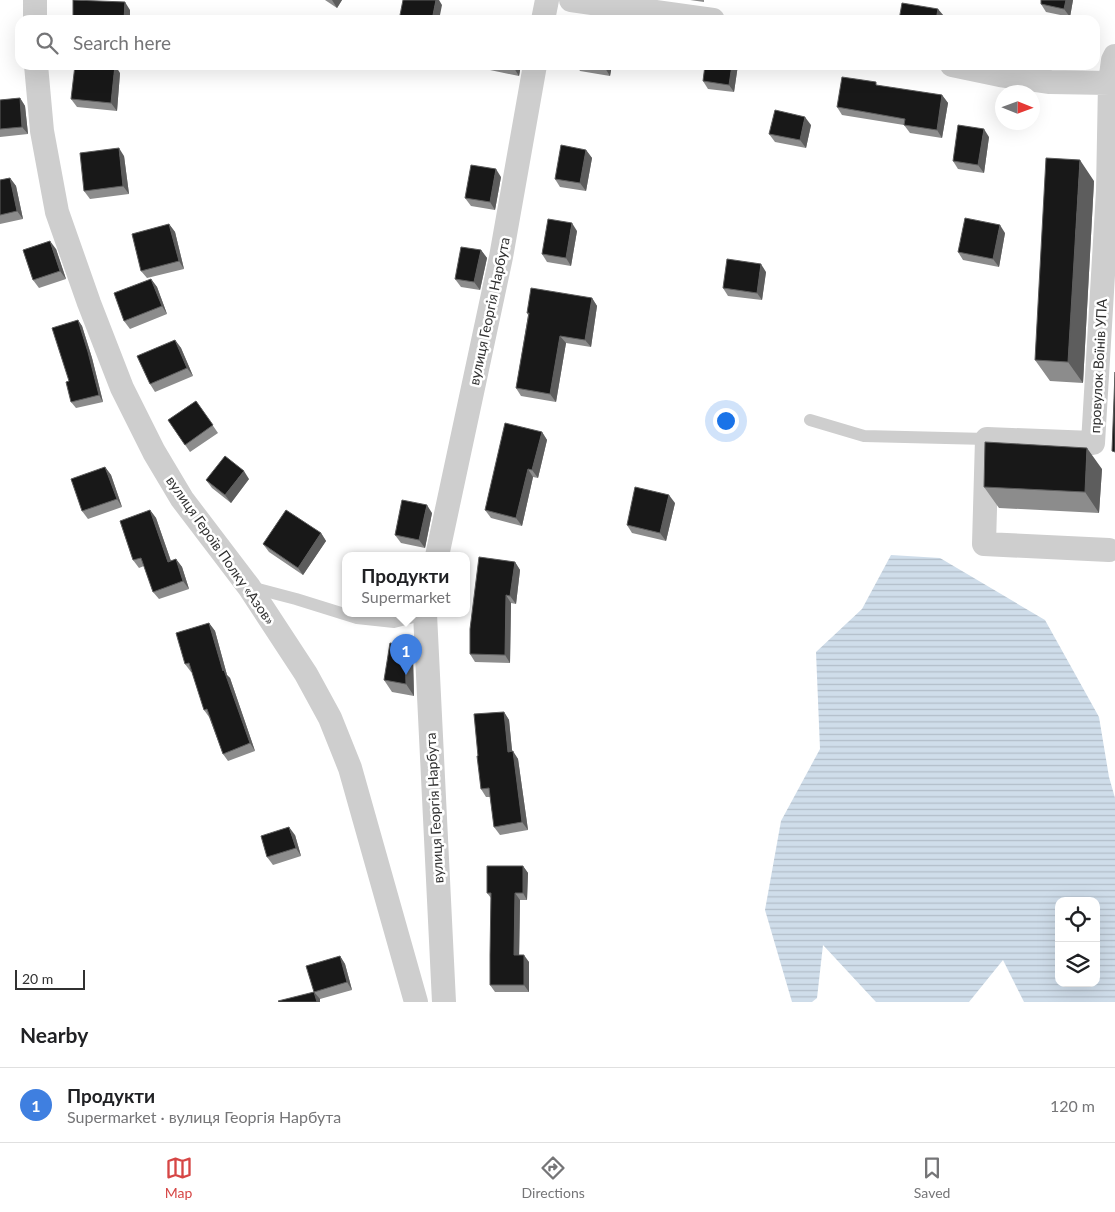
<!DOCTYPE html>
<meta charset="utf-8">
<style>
body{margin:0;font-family:Lato,sans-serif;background:#f6f6f6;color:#202124}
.controls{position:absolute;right:15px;bottom:15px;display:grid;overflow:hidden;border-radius:10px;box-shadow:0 5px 20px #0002}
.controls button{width:45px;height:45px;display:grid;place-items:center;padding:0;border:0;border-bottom:1px solid #e0e0e0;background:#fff;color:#202124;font:25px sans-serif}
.compass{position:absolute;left:995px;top:85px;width:45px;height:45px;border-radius:50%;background:#fff;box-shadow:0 5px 20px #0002;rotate:91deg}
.scale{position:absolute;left:15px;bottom:12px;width:70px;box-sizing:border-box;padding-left:5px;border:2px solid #313131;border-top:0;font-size:14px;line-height:18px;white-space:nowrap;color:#313131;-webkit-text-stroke:4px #fff;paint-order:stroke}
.you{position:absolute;left:725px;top:420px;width:18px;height:18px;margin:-12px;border:4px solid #fff;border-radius:50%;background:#1a73e8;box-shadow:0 0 0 8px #1a73e833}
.badge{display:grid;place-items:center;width:32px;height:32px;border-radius:50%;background:#d64645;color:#fff;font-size:16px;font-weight:700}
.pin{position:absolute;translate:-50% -41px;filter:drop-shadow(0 1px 2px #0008)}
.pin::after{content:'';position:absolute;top:26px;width:18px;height:15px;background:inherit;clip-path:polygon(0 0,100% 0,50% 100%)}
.popup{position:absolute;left:342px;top:552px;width:128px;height:65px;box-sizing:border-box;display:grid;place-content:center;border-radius:10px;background:#fff;filter:drop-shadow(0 1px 4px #0005);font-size:16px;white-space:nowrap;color:#757577}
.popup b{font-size:19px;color:#202124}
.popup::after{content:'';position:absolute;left:50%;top:100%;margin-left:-10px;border:10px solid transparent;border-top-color:#fff}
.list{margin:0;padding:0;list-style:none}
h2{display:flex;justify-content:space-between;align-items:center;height:65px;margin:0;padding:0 20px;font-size:21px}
h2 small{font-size:16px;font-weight:400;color:#757577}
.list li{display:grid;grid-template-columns:32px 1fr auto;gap:15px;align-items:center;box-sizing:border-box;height:75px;padding:0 20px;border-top:1px solid #e0e0e0}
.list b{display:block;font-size:19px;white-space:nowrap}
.list p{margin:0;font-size:16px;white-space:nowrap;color:#757577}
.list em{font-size:16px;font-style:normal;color:#757577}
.icon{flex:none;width:28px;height:28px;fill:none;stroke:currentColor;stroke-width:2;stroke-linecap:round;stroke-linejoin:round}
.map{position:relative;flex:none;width:1115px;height:1002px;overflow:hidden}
.search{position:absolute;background:#fff;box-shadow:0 5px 20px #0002;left:15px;right:15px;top:15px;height:55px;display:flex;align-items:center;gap:12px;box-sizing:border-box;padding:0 18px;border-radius:15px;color:#757577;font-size:19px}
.sheet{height:140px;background:#fff}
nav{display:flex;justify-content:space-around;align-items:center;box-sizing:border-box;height:70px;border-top:1px solid #e0e0e0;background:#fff;font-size:14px;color:#757577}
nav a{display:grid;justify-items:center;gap:2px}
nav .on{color:#d64645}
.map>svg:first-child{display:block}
.water{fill:url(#water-rules);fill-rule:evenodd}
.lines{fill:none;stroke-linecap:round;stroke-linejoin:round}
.lane{stroke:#cecece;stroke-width:12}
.street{stroke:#cecece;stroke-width:24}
.wall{fill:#8c8c8c}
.shaded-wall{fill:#5d5d5d}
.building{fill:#181818;stroke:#5d5d5d}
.labels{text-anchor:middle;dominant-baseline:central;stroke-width:5;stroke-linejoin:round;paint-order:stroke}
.street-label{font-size:14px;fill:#313131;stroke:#fff}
</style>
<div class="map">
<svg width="1115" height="1002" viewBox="0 0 1115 1002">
<defs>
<pattern id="water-rules" width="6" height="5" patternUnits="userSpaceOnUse" patternTransform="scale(1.25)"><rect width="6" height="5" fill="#cfddea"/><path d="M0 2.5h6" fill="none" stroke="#b2bec9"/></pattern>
</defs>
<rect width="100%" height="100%" fill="#fff"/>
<path class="water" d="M 891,555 L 940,558 L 1045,620 L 1099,717 L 1109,777 L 1115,798 L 1115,1002 L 1024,1002 L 1003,960 L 969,1002 L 876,1002 L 823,945 L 817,998 L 812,1002 L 792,1002 L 765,910 L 781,821 L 820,749 L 816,652 L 862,609 ZM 1059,901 L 1096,901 L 1096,983 L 1059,983 Z"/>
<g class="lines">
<path class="lane" d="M 810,420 L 864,436 L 987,439
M 250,587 L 296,599 L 357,618 L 394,622 L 425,614"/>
<path class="street" d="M 571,0 L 713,20
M 35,20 L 35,0
M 543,20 L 547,0
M 36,65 L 42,131 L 57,212 L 89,303 L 122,388 L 154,452 L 182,499 L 249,587 L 306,674 L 330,718 L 350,768 L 416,1002
M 952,65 L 1000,75 L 1050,82 L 1110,83 L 1108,191 L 1093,443 L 987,439 L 984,544 L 1109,550
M 1110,83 L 1113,60 L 1115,56
M 437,556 L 501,257 L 535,65
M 425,614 L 444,1002"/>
</g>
<path class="wall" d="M 325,0 L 342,0 L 337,8 Z
M 690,0 L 704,0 L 704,2 Z
M 1041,0 L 1073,0 L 1070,17 L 1046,12 L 1041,4 Z
M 486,65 L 521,65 L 519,76 L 490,70 Z
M 576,65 L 612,65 L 610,76 L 580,71 Z
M 705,65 L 738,65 L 734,92 L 708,89 L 703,81 Z
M 120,73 L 117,111 L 77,107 L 71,99 Z
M 879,86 L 942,95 L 948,103 L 942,138 L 910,133 L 904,125 L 842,115 L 837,107 Z
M 20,98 L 25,106 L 28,134 L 0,137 L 0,100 Z
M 811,125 L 806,148 L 775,142 L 769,134 Z
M 989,137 L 984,173 L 958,169 L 953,161 Z
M 586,150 L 592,158 L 586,191 L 560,187 L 555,179 Z
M 124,156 L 129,194 L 90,199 L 84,191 Z
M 501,177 L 495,210 L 471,206 L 465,198 Z
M 10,178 L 16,186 L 23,219 L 0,224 L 0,180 Z
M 1094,181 L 1083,383 L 1050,381 L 1035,360 Z
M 169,224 L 175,232 L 184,269 L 147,278 L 141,271 Z
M 577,231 L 571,266 L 547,262 L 542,254 Z
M 1005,233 L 999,267 L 963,260 L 958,252 Z
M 56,249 L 66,279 L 39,288 L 33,280 Z
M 481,250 L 487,258 L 480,290 L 461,287 L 455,279 Z
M 766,272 L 762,300 L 728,296 L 723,288 Z
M 151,279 L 157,287 L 167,314 L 130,329 L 124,321 Z
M 592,298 L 597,306 L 591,347 L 566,343 L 556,402 L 521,396 L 516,388 L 528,315 L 527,313 Z
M 78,320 L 82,326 L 92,358 L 103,402 L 76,408 L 71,402 L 69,381 Z
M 175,340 L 181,348 L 193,376 L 155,392 L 150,384 Z
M 196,401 L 218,433 L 190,452 L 168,420 Z
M 542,432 L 547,440 L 538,478 L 533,477 L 522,526 L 491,518 L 485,510 Z
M 105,467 L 111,475 L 122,507 L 88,519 L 82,511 Z
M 1102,469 L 1099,513 L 999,508 L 984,487 Z
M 249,479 L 231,503 L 212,488 L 206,480 Z
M 675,503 L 666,541 L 632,533 L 627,525 Z
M 150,510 L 156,518 L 171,561 L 176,559 L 182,567 L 189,589 L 159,599 L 153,592 L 144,566 L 139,568 L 133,560 Z
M 432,513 L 425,548 L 401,543 L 395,535 Z
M 321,533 L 326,541 L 303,575 L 269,552 L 263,544 Z
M 515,562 L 520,570 L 516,604 L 511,603 L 510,663 L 475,662 L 470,654 Z
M 209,623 L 215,631 L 227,675 L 230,678 L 255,751 L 228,761 L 223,754 L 209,717 L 204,710 L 192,672 L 191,672 L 185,664 Z
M 413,658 L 414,696 L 392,692 L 384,680 Z
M 504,712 L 509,720 L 512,751 L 518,759 L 528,830 L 500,835 L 494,827 L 490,797 L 486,797 L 481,789 L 478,756 Z
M 295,835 L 301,856 L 273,865 L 267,857 Z
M 523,866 L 528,873 L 527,900 L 520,900 L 519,955 L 529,962 L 529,992 L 495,992 L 490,985 L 491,898 L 487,893 Z
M 340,956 L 345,964 L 352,990 L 320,999 L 320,1002 L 279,1002 L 314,992 Z"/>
<path class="shaded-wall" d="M 332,0 L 342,0 L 337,8 Z
M 436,0 L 439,0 L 442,5 L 439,20 L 432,20 Z
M 1066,0 L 1073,0 L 1070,17 L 1064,9 Z
M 125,2 L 130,10 L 130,20 L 124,20 Z
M 938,9 L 944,16 L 943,20 L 936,20 Z
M 115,65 L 120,73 L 117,111 L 111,103 Z
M 514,65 L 521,65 L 519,76 L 514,68 Z
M 605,65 L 612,65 L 610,76 L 605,68 Z
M 732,65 L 738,65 L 734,92 L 729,85 Z
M 942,95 L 948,103 L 942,138 L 937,130 Z
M 20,98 L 25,106 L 28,134 L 22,127 Z
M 805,117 L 811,125 L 806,148 L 800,140 Z
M 984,129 L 989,137 L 984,173 L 978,165 Z
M 119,148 L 124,156 L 129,194 L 123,186 Z
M 586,150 L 592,158 L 586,191 L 580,183 Z
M 1080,160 L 1094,181 L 1083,383 L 1068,362 Z
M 496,169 L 501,177 L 495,210 L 490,202 Z
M 10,178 L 16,186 L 23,219 L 17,211 Z
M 572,223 L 577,231 L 571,266 L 566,258 Z
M 169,224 L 175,232 L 184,269 L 179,261 Z
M 1000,225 L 1005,233 L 999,267 L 993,259 Z
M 50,241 L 56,249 L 66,279 L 60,271 Z
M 481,250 L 487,258 L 480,290 L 474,282 Z
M 761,264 L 766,272 L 762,300 L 757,293 Z
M 151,279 L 157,287 L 167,314 L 162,306 Z
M 592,298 L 597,306 L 591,347 L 585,340 Z
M 78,320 L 82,326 L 92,358 L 103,402 L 99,395 Z
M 560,336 L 566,343 L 556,402 L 550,394 Z
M 175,340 L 181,348 L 193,376 L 187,368 Z
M 542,432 L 547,440 L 538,478 L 532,470 Z
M 1087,448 L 1102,469 L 1099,513 L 1085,492 Z
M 105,467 L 111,475 L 122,507 L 117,499 Z
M 528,469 L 533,477 L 522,526 L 516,518 Z
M 244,471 L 249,479 L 231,503 L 225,495 Z
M 669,495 L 675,503 L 666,541 L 660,533 Z
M 427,505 L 432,513 L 425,548 L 419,540 Z
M 150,510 L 156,518 L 174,570 L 168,562 Z
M 321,533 L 326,541 L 303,575 L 298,568 Z
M 176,559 L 182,567 L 189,589 L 183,581 Z
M 515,562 L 520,570 L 516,604 L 510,596 Z
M 506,595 L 511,603 L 510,663 L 505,655 Z
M 209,623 L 215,631 L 227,675 L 230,678 L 255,751 L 250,743 L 223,671 Z
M 405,646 L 413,658 L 414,696 L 406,684 Z
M 504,712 L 509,720 L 513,760 L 508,752 Z
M 513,751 L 518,759 L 528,830 L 522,822 Z
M 289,827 L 295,835 L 301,856 L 296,848 Z
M 523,866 L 528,873 L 527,900 L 523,893 Z
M 515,893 L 520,900 L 519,962 L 514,955 Z
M 524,955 L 529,962 L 529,992 L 524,985 Z
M 340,956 L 345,964 L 352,990 L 347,982 Z
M 314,992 L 320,999 L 320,1002 L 317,1002 Z"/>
<path class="building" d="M 73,0 L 125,2 L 124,20 L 73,20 Z
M 403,0 L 436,0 L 432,20 L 399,20 Z
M 1041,0 L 1066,0 L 1064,9 L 1041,4 Z
M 902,3 L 938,9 L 936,20 L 899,20 Z
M 986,17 L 1002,20 L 985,20 Z
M 75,65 L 115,65 L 111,103 L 71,99 Z
M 497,65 L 514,65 L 514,68 Z
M 586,65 L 605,65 L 605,68 Z
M 705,65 L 732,65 L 729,85 L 703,81 Z
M 842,77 L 876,82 L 876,85 L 942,95 L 937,130 L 904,125 L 905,119 L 837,107 Z
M 20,98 L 22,127 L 0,129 L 0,100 Z
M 775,110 L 805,117 L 800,140 L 769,134 Z
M 958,125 L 984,129 L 978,165 L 953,161 Z
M 561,145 L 586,150 L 580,183 L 555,179 Z
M 119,148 L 123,186 L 84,191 L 80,153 Z
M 1046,158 L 1080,160 L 1068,362 L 1035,360 Z
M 471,165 L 496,169 L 490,202 L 465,198 Z
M 10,178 L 17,211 L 0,215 L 0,180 Z
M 965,218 L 1000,225 L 993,259 L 958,252 Z
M 548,219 L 572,223 L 566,258 L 542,254 Z
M 169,224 L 179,261 L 141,271 L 132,234 Z
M 50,241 L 60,271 L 33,280 L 23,250 Z
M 461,247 L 481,250 L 474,282 L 455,279 Z
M 727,259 L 761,264 L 757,293 L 723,288 Z
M 151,279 L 162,306 L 124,321 L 114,293 Z
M 531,288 L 592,298 L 585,340 L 560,336 L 550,394 L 516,388 L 529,313 L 527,313 Z
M 78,320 L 88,352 L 99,395 L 71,402 L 66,382 L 69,381 L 52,328 Z
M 175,340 L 187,368 L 150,384 L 137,356 Z
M 1115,372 L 1115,452 L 1112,451 Z
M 196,401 L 213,425 L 185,445 L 168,420 Z
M 505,423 L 542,432 L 532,470 L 528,469 L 516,518 L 485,510 Z
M 985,442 L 1087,448 L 1085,492 L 984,487 Z
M 225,456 L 244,471 L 225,495 L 206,480 Z
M 105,467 L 117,499 L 82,511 L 71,479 Z
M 635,487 L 669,495 L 660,533 L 627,525 Z
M 402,500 L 427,505 L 419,540 L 395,535 Z
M 150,510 L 168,562 L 176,559 L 183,581 L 153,592 L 141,558 L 133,560 L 120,521 Z
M 286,510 L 321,533 L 298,568 L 263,544 Z
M 479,557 L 515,562 L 510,596 L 506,595 L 505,655 L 470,654 L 470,629 Z
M 209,623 L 223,671 L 224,670 L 250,743 L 223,754 L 207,709 L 204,710 L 189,663 L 185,664 L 176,633 Z
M 390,643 L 405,646 L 406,684 L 384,680 Z
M 504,712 L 508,752 L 513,751 L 522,822 L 494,827 L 489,788 L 481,789 L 477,756 L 478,756 L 474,714 Z
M 289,827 L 296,848 L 267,857 L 261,836 Z
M 487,866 L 523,866 L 523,893 L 515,893 L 514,955 L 524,955 L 524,985 L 490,985 L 490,955 L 491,893 L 487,893 Z
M 340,956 L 347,982 L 314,992 L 306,966 Z
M 314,992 L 317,1002 L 279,1002 L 278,1001 Z"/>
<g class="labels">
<g class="street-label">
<text transform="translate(489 311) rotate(-78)">вулиця Георгія Нарбута</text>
<text transform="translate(1098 366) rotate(-87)">провулок Воїнів УПА</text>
<text transform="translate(221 550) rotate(55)">вулиця Героїв Полку «Азов»</text>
<text transform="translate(434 808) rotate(-93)">вулиця Георгія Нарбута</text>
</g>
</g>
</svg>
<div class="controls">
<button><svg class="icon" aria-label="locate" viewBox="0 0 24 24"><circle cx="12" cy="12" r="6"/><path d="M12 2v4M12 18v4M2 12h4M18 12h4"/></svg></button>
<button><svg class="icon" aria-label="layers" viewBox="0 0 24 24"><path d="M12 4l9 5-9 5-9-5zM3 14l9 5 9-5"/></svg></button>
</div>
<svg class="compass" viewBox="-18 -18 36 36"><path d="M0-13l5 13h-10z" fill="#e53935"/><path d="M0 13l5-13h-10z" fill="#757577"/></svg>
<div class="scale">20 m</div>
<div class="you"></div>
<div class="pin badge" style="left:406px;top:675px;background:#3f7fe0">1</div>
<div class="popup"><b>Продукти</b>Supermarket</div>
<div class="search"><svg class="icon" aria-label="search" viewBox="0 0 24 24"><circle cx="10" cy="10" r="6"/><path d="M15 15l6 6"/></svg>Search here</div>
</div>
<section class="sheet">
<h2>Nearby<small></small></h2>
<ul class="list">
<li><span class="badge" style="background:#3f7fe0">1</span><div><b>Продукти</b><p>Supermarket · вулиця Георгія Нарбута</p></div><em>120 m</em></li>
</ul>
</section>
<nav>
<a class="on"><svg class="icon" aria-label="map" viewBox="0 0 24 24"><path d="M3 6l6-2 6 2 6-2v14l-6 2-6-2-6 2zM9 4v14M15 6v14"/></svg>Map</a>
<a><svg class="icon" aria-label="directions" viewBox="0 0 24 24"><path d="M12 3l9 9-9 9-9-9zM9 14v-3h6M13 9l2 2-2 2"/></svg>Directions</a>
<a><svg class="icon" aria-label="saved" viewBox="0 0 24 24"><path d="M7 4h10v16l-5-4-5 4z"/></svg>Saved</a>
</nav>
